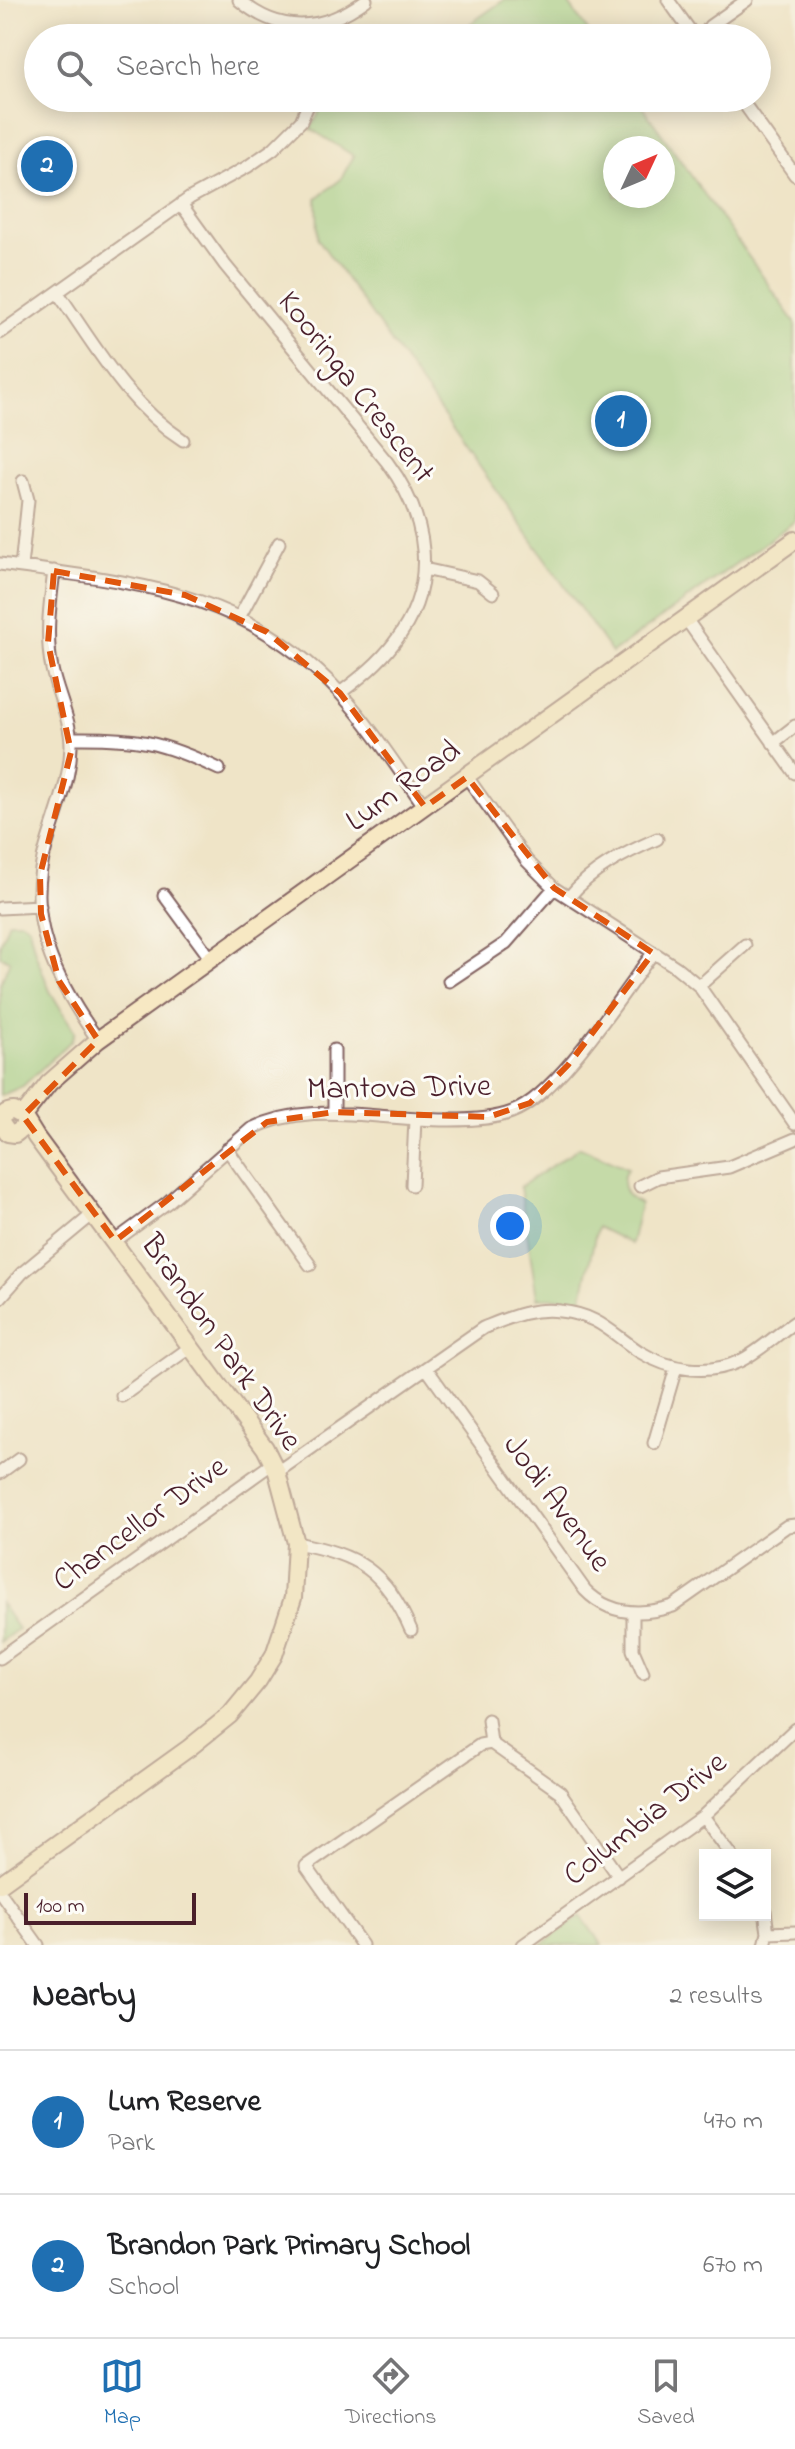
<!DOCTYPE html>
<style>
body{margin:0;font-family:"Indie Flower",sans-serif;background:#f6f6f6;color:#202124}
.controls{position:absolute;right:24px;bottom:24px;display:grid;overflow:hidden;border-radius:0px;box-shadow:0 4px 20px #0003}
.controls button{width:72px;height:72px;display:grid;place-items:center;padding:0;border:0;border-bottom:2px solid #e0e0e0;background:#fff;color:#202124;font:40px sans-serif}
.compass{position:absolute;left:603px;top:136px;width:72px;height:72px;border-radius:50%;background:#fff;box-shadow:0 4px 20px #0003;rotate:46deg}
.scale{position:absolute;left:24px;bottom:20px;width:172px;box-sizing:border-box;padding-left:8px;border:4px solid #4a1f2b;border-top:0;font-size:22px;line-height:28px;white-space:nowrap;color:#4a1f2b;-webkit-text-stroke:6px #fdfcf7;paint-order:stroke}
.you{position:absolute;left:510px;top:1226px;width:28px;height:28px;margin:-20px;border:6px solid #fff;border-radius:50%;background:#1a73e8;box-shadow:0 0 0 12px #1a73e833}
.badge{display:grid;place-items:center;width:52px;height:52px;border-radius:50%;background:#1f6fb2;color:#fff;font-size:26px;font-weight:700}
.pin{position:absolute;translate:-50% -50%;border:4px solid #fff;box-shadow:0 2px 8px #0006}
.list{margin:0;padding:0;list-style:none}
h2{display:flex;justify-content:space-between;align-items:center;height:104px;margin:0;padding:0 32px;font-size:34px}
h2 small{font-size:26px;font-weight:400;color:#757577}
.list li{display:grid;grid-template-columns:52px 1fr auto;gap:24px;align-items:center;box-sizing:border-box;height:144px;padding:0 32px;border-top:2px solid #e0e0e0}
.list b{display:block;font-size:30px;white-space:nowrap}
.list p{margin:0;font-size:26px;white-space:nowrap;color:#757577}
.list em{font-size:26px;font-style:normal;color:#757577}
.icon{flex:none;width:44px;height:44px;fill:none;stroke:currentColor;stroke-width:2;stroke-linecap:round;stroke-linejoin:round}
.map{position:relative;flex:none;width:795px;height:1945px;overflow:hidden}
.search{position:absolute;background:#fff;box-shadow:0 4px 20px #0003;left:24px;right:24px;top:24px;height:88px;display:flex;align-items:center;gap:20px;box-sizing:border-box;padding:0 28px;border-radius:44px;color:#757577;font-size:30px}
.sheet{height:392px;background:#fff}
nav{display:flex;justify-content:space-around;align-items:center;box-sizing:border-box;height:112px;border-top:2px solid #e0e0e0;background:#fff;font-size:22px;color:#757577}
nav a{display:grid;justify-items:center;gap:4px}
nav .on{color:#1f6fb2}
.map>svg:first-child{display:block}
.green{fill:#93cf84;stroke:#6e7758;stroke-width:2;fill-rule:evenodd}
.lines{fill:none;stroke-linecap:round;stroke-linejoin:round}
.street-casing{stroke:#846462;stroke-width:15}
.secondary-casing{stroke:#846462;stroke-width:20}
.street{stroke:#fff;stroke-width:11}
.secondary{stroke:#f7e8c3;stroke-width:16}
.marked{fill:none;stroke:#e0560e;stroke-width:6;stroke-dasharray:16 10;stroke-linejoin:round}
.labels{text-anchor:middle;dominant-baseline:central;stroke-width:6;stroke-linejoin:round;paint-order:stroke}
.street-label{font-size:32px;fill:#4a1f2b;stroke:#fdfcf7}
</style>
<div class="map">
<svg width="795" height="1945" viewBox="0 0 795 1945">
<rect width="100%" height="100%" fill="#fdfcf7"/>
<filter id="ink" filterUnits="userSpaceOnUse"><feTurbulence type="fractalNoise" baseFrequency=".0125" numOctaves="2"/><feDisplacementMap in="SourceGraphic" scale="16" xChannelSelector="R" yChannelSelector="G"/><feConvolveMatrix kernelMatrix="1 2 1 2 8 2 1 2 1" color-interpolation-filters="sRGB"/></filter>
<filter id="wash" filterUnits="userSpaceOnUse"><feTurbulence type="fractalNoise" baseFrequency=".006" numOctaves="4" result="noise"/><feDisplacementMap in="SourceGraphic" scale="32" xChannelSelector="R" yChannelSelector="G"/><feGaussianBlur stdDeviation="1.8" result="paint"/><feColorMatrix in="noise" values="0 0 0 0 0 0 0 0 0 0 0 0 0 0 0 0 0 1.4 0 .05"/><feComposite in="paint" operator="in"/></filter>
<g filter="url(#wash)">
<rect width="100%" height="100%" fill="#efe4c7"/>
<path class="green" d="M 504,0 L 566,0 L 593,38 L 450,38 Z
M 365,98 L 636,98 L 795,322 L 795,521 L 612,653 L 318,239 L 317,198 L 340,180 L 354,156 L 311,129 L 325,101 L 342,114 ZM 615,148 L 663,148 L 663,196 L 615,196 Z
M 9,921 L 22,921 L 29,927 L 35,952 L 50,991 L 75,1032 L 71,1041 L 23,1086 L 0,1096 L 0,985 L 10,960 L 0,956 L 0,944 Z
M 580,1147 L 628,1168 C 618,1182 624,1197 640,1204 L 631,1244 L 597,1227 L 581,1302 L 561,1298 L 537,1298 L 520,1187 Z
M 0,1603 L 18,1629 L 0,1642 Z
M 581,1916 L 602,1945 L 541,1945 Z"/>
</g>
<g filter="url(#ink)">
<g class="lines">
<defs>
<path id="street" d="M 239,0 C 280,35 324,31 366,0
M 668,0 L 691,32
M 312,26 L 312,38
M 705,34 L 710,26 L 747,0
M 740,98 L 795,175
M 181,204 L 225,265 L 387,462 C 428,517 440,585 394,643 C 379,663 360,678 340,693
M 58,293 C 96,347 126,403 183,440
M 0,333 L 190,198 L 247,167 L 273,149 L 301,121 L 311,98
M 0,564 C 133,583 243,588 341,694 C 372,728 398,769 425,807
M 21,567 L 28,500 L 23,481
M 424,569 L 478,581 L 493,593
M 54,571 C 50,604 45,636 52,669 C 57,694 71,720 71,746 C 70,782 56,812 46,847 C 24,921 56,981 98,1040
M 240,616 L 279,543
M 686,619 L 795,773
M 71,738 C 135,737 161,741 219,769
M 773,743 L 795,726
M 467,777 L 527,861 L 554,888 L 676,967 L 699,986 L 795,1124
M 164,895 L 211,959
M 569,897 C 591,870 625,853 657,839
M 0,908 L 40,906
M 449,981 L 506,943 L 554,888
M 699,986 L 745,945
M 334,1112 L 334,1050
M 227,1149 L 310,1265
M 412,1185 L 415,1119
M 640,1186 L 658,1177 L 729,1167 L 795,1139
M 115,1241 L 168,1202 L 251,1129 C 292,1109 334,1112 378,1116 C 413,1119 479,1125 512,1112 C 557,1096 622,994 653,953
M 0,1298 L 22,1273 L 93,1214
M 427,1369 L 585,1590 C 609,1615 641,1616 673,1606 L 787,1526 L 795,1525
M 122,1396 L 192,1346
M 654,1443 L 676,1368
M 277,1472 L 483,1328 C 508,1318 532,1307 560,1311 C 599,1315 611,1333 640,1352 C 669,1370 708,1376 740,1361 C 759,1352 777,1334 795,1322
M 0,1473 L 19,1459
M 296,1543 C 359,1555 385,1570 411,1630
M 633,1612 L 633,1650 L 643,1673
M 0,1658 L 273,1463
M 488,1720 L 491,1743
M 703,1816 L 732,1855
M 0,1892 L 38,1945
M 768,1933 L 795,1932
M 362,1945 L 306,1866 L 480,1745 L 491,1743 L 560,1792 L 619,1877
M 523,1945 L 703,1816 L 795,1729
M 765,1945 L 768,1933 L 765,1911"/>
<path id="secondary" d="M 23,1116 L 49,1083 L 98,1040 L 795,540
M 0,1884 L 189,1748 L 230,1715 L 258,1681 L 274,1655 L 293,1598 L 296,1543 L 277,1472 L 265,1448 L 36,1137 L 23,1116 L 14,1111 C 6,1111 1,1115 1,1123 L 8,1133 L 15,1134 L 24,1127 L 24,1119"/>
</defs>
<use href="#street" class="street-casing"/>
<use href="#secondary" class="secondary-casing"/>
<use href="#street" class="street"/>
<use href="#secondary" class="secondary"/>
</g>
</g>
<path d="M0 0H795V1945H0ZM 54,571 L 185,595 L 267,632 L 340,693 L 425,807 L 467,777 L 554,888 L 653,953 L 568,1065 L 530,1103 L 488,1117 L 334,1112 L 267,1122 L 115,1241 L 23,1116 L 98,1040 L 59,981 L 41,914 L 40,875 L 71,752 L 48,643 Z" fill="#efe4c7" fill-opacity=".55" fill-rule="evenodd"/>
<path class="marked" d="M 54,571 L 185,595 L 267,632 L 340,693 L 425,807 L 467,777 L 554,888 L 653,953 L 568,1065 L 530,1103 L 488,1117 L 334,1112 L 267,1122 L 115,1241 L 23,1116 L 98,1040 L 59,981 L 41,914 L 40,875 L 71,752 L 48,643 Z"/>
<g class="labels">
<g class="street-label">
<text transform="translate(355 388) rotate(52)">Kooringa Crescent</text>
<text transform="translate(404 787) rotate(-36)">Lum Road</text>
<text transform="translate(399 1089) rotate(-1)">Mantova Drive</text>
<text transform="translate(220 1343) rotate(55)">Brandon Park Drive</text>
<text transform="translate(556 1504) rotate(54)">Jodi Avenue</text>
<text transform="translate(141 1525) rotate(-36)">Chancellor Drive</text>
<text transform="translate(646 1820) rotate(-38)">Columbia Drive</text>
</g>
</g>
</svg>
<div class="controls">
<button><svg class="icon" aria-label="layers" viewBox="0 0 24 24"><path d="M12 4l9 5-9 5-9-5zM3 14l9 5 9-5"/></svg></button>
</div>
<svg class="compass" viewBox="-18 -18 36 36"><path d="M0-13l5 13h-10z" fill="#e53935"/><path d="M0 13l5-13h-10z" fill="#757577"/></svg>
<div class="scale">100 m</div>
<div class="you"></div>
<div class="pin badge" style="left:621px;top:421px">1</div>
<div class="pin badge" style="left:47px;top:166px">2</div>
<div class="search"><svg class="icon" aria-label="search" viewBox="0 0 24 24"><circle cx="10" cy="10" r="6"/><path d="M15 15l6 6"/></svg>Search here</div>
</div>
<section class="sheet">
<h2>Nearby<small>2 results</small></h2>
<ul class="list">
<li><span class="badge">1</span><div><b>Lum Reserve</b><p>Park</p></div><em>470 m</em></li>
<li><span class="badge">2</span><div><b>Brandon Park Primary School</b><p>School</p></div><em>670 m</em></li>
</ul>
</section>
<nav>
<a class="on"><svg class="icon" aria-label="map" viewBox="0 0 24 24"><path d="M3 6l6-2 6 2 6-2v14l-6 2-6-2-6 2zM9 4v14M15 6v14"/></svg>Map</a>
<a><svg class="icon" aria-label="directions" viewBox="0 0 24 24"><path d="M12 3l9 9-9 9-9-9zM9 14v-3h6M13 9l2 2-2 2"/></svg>Directions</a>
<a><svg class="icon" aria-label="saved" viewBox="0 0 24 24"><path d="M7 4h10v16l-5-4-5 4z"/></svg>Saved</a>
</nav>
